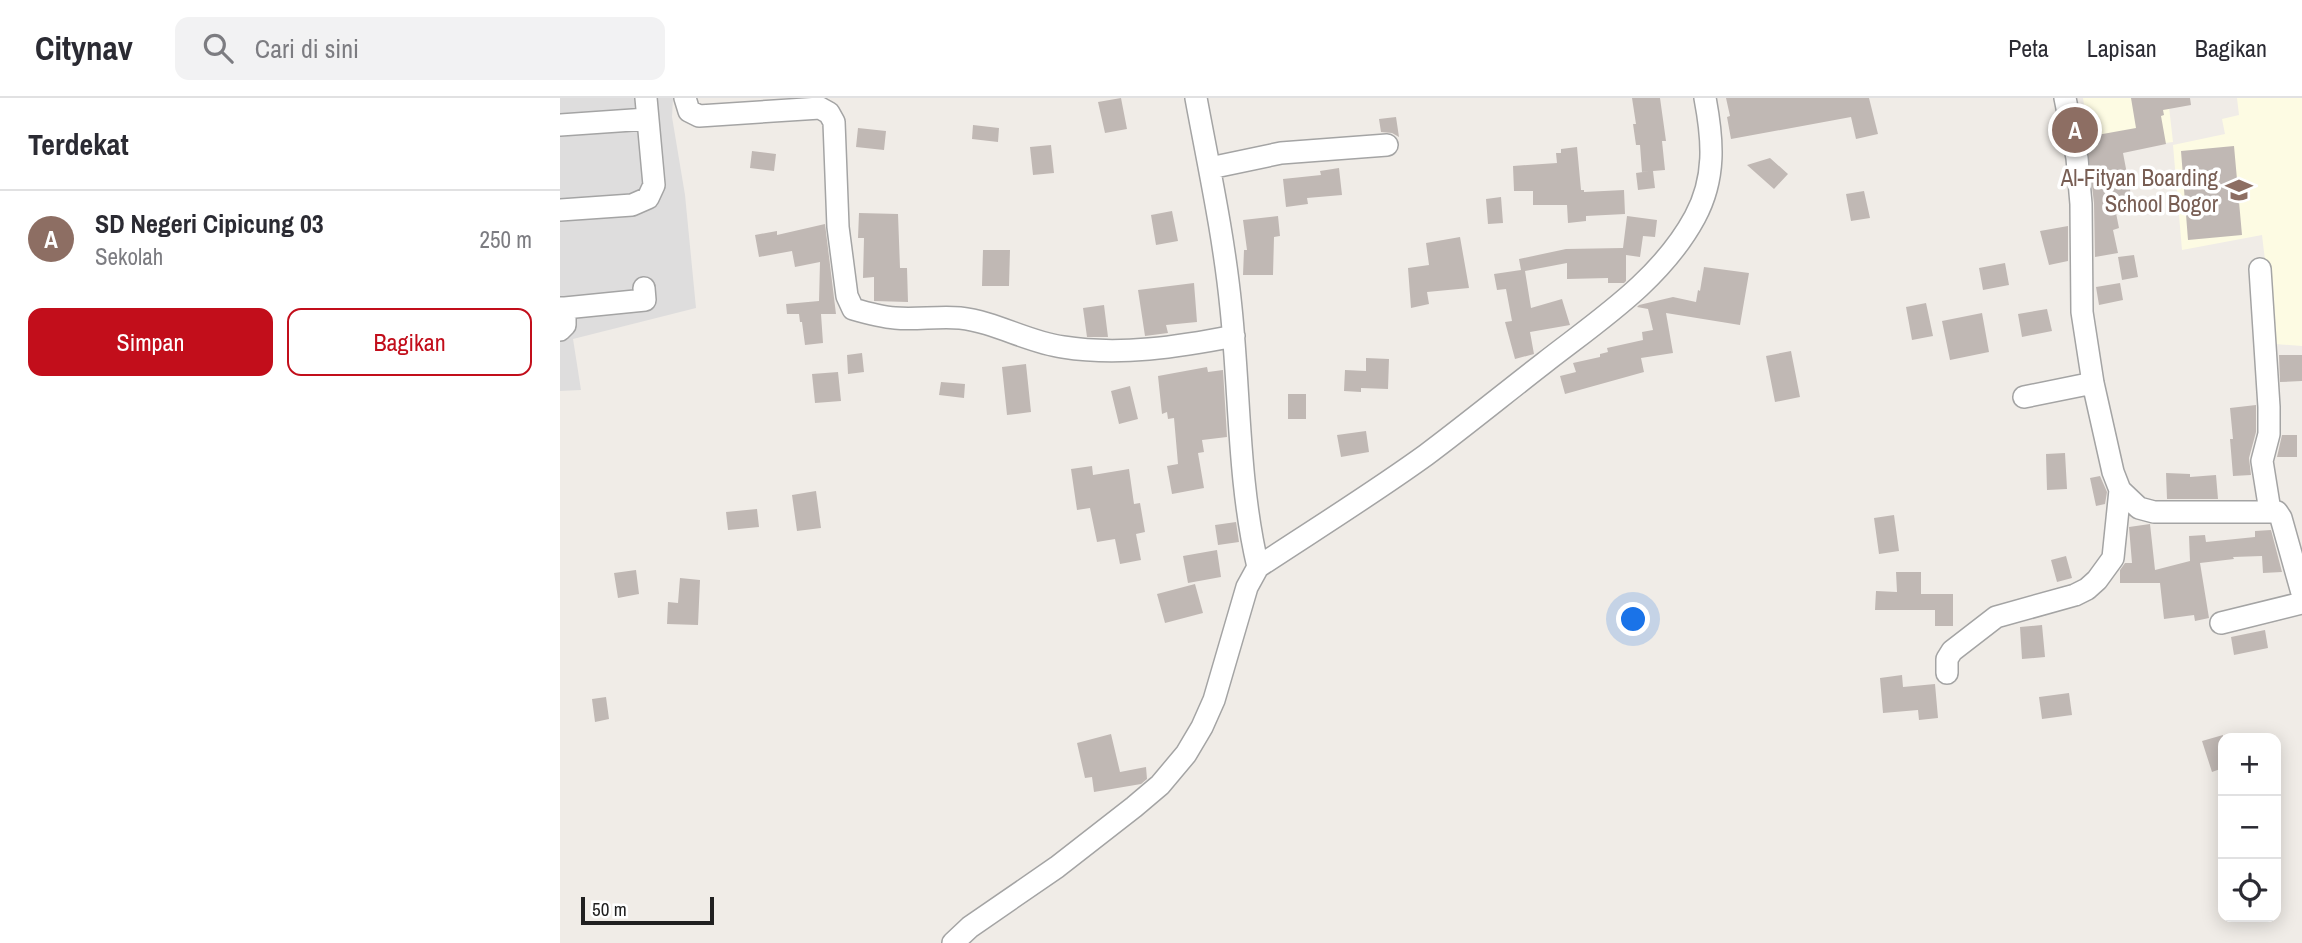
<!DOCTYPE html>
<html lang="id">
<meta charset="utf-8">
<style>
body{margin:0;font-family:"Archivo Narrow",sans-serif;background:#f2f2f3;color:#2b2b33}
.controls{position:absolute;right:21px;bottom:21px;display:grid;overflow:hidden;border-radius:14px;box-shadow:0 4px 18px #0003}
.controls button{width:63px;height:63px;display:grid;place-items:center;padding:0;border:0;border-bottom:2px solid #e1e1e2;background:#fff;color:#2b2b33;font:35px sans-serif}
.scale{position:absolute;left:21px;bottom:18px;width:133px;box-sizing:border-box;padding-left:7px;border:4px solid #202020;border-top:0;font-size:19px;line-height:24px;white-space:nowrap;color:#202020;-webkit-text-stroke:5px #fff;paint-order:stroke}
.you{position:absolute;left:1074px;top:522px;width:24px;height:24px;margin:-18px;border:5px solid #fff;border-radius:50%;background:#1a73e8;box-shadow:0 0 0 10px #1a73e833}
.badge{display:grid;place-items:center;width:46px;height:46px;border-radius:50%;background:#c20e1b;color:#fff;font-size:23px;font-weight:700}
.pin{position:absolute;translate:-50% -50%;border:4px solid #fff;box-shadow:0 2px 7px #0006}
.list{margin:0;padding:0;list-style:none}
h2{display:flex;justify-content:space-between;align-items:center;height:91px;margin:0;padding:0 28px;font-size:30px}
h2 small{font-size:23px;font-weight:400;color:#7c7c81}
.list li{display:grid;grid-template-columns:46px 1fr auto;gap:21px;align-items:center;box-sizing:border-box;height:98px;padding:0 28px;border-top:2px solid #e1e1e2}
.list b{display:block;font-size:26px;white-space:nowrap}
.list p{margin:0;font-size:23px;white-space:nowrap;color:#7c7c81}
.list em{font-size:23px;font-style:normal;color:#7c7c81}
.actions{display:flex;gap:14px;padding:21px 28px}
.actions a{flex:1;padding:16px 0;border:2px solid #c20e1b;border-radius:14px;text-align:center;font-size:24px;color:#c20e1b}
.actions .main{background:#c20e1b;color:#fff}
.icon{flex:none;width:38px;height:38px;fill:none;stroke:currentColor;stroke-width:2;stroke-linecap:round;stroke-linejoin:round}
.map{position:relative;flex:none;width:1742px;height:845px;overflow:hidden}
header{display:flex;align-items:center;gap:42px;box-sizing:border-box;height:98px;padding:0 35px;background:#fff;border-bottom:2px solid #e1e1e2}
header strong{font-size:33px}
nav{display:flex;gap:38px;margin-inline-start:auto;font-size:24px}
.search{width:490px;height:63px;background:#f2f2f3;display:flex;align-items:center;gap:18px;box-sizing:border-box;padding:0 24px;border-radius:14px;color:#7c7c81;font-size:26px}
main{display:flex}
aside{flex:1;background:#fff}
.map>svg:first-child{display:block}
.residential{fill:#dedddd}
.education{fill:#fdfbe3}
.building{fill:#c0b8b4}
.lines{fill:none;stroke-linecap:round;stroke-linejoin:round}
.minor-casing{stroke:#a4a4a4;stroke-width:24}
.minor{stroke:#fff;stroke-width:21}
.labels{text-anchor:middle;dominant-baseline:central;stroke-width:7;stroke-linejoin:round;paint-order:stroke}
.education-label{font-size:23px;fill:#785e54;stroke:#fff;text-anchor:end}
</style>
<header>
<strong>Citynav</strong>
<div class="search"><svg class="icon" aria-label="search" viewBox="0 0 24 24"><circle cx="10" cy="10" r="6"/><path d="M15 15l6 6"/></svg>Cari di sini</div>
<nav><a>Peta</a><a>Lapisan</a><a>Bagikan</a></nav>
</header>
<main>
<aside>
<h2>Terdekat<small></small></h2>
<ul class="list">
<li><span class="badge" style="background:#8d6e63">A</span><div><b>SD Negeri Cipicung 03</b><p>Sekolah</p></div><em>250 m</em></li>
</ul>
<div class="actions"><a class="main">Simpan</a><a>Bagikan</a></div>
</aside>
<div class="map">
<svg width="1742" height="845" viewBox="0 0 1742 845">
<rect width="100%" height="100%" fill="#f0ece7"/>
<path class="residential" d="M 0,0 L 113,0 L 112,19 L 125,97 L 136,210 L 13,241 L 21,292 L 0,293 Z"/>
<path class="education" d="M 1523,0 L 1608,0 L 1613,44 L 1531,55 Z
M 1677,0 L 1742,0 L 1742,248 L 1715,246 L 1702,137 L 1622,152 L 1613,47 L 1665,36 L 1662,21 L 1679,17 Z"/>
<path class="building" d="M 561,0 L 567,31 L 545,35 L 538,4 Z
M 1072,0 L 1100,0 L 1106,43 L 1102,43 L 1105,72 L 1093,73 L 1095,90 L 1078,92 L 1076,75 L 1090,73 L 1082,74 L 1080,47 L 1076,47 L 1073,26 L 1076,26 Z
M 1166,0 L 1309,0 L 1318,36 L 1296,41 L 1291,19 L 1171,41 L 1167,19 L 1170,18 Z
M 1571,0 L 1630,0 L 1631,7 L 1603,12 L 1604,17 L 1601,18 L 1606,46 L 1563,55 L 1571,97 L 1553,100 L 1559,130 L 1553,132 L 1558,155 L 1535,159 L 1534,105 L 1526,39 L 1576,30 Z
M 836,19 L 839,39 L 832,35 L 821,34 L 819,21 Z
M 413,27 L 439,30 L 438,44 L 412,41 Z
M 298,30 L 326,33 L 324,52 L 296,49 Z
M 491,47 L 494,75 L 473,77 L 470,49 Z
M 1674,48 L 1682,137 L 1628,142 L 1621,53 Z
M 1017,49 L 1021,92 L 1024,92 L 1024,94 L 1064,92 L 1065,116 L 1026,118 L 1026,123 L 1008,125 L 1007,107 L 973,107 L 973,93 L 954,93 L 953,68 L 997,65 L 996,55 L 1001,55 L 1001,51 Z
M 192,53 L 216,56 L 214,73 L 190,70 Z
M 1210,60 L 1228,76 L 1214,91 L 1187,67 Z
M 779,70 L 782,97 L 747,100 L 748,106 L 726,109 L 723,81 L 761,77 L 760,73 Z
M 1304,93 L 1310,120 L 1291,123 L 1286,96 Z
M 941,99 L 943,125 L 928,126 L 926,101 Z
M 612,113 L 618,143 L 596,147 L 591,117 Z
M 299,115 L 338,116 L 340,170 L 347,170 L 348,204 L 314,203 L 314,179 L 303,180 L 304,140 L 298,140 Z
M 718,118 L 720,138 L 714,139 L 713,177 L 683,177 L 684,152 L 687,152 L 683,122 Z
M 1067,118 L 1097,122 L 1095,139 L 1083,138 L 1080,159 L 1066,157 L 1066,183 L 1064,185 L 1048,185 L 1048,180 L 1007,181 L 1007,165 L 965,173 L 971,210 L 1002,201 L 1010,227 L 970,234 L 974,256 L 955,261 L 945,224 L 952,223 L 946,191 L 937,192 L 934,176 L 961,172 L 959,161 L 1006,151 L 1063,150 Z
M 265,126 L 276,216 L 261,216 L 263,245 L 245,247 L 242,224 L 240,224 L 239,216 L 227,216 L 226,206 L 259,203 L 260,164 L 235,169 L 232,153 L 199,159 L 195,137 L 217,133 L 217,137 Z
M 1508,128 L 1508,163 L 1489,167 L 1480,133 Z
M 900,139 L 909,190 L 867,194 L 869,206 L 851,210 L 848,170 L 869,167 L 866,145 Z
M 423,152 L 450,152 L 449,188 L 422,188 Z
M 1574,157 L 1578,179 L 1562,182 L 1558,159 Z
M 1445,165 L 1449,187 L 1423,192 L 1419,170 Z
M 1144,169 L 1189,175 L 1180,227 L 1106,215 L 1113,255 L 1081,260 L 1084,274 L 1005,296 L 1000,278 L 1016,274 L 1013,265 L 1040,259 L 1040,256 L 1048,254 L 1047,250 L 1083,242 L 1082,234 L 1093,232 L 1088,211 L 1077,209 L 1079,207 L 1113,199 L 1136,204 L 1138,192 L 1140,193 Z
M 634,185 L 637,224 L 606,227 L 608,235 L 585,238 L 578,192 Z
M 1560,185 L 1563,202 L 1539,207 L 1536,189 Z
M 1366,205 L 1373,238 L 1352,242 L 1346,209 Z
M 544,207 L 548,239 L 527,239 L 523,210 Z
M 1487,211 L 1492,233 L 1462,239 L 1458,216 Z
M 1422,215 L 1429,254 L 1390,262 L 1382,223 Z
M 1231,253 L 1240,299 L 1215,304 L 1206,258 Z
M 302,255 L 304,274 L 288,276 L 287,257 Z
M 1719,257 L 1742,257 L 1742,283 L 1720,284 Z
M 806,260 L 829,261 L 828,291 L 801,290 L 801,294 L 784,293 L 785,272 L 806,273 Z
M 466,266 L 471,314 L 447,317 L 442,269 Z
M 647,269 L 648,274 L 663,272 L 667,339 L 642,342 L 644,354 L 638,355 L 644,390 L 612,396 L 607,368 L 618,366 L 614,320 L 608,321 L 607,314 L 602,316 L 598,278 Z
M 278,274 L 281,303 L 255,305 L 252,276 Z
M 381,284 L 405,286 L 404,300 L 379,297 Z
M 570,288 L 578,321 L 559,326 L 551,293 Z
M 728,296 L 746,296 L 746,321 L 728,321 Z
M 1696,307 L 1696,334 L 1689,360 L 1691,377 L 1673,378 L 1670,341 L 1673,341 L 1670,310 Z
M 806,333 L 809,354 L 781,359 L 777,337 Z
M 1722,337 L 1737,337 L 1737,359 L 1717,359 Z
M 1505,355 L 1507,391 L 1487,392 L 1486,356 Z
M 532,368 L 533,377 L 569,371 L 574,406 L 580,405 L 585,434 L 576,436 L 581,462 L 560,466 L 555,441 L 537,444 L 530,410 L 517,412 L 511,371 Z
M 1606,375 L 1630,376 L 1630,379 L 1656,377 L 1658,401 L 1607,401 Z
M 1540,378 L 1547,394 L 1545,406 L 1536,408 L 1530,380 Z
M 256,393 L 261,430 L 237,433 L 232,397 Z
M 197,411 L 199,429 L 168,432 L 166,414 Z
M 1334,417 L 1339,453 L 1319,456 L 1314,420 Z
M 676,424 L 679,444 L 658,447 L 655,427 Z
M 1590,426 L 1595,472 L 1630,463 L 1629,438 L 1645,437 L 1646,444 L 1695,439 L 1695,433 L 1711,432 L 1722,474 L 1703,475 L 1702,458 L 1673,459 L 1674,461 L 1640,465 L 1649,520 L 1635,523 L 1634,517 L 1604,521 L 1600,485 L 1560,485 L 1560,472 L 1565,465 L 1572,465 L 1569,429 Z
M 657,452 L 661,479 L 628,485 L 623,458 Z
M 1506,458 L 1512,480 L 1497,484 L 1491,462 Z
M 76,472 L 79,496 L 58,500 L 54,475 Z
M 1336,474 L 1361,474 L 1361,496 L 1393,496 L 1393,528 L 1375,528 L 1375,512 L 1315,512 L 1316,493 L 1337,494 Z
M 120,480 L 140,482 L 138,527 L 107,526 L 108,504 L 118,505 Z
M 635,486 L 643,515 L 605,525 L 597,496 Z
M 1482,527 L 1485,559 L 1462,561 L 1460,529 Z
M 1705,532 L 1708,550 L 1674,557 L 1671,539 Z
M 1342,577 L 1343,589 L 1375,586 L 1378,620 L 1359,622 L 1358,612 L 1323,615 L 1320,580 Z
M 1509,595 L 1512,617 L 1482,621 L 1479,599 Z
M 46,599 L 49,621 L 35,624 L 32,601 Z
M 551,636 L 560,674 L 586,669 L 587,681 L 581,686 L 534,694 L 532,679 L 525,680 L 517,645 Z
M 1663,637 L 1663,670 L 1652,674 L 1642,643 Z"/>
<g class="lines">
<defs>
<path id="minor" d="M 125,0 L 129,13 L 139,18 L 260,10 L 269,15 L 274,24 L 278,129 L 287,198 L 293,211 C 307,215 321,219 335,220 C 356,222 378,218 400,220 C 436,224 467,244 503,249 C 559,258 619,249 674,238
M 636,0 C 649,70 664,139 671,210 C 680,296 678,385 698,469
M 1505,0 L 1517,60 L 1521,106 L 1522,214 L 1533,285 L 1553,374 L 1560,392 L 1579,410 L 1594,414 L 1717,414 L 1721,420 L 1742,495
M 0,27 L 87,21
M 650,70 L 721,55 L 827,47
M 0,112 L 72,107 L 88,100 L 94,87 L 86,0
M 1700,171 L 1709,309 L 1709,336 L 1702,363 L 1710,413
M 0,210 L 5,210 L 5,227 L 0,232
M 5,210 L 85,202 L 84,190
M 1464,299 L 1533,285
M 1661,525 L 1742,505
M 1387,575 L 1387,561 L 1392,553 L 1436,519 L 1515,497 L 1527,491 L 1537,482 L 1553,460 L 1560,392
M 393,845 L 410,829 L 497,769 L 574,709 L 600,687 L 626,656 L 642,629 L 654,602 L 687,489 L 698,469 C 754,432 812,396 866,357 C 906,327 944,296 984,265 C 1039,222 1101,182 1135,119 C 1156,80 1153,42 1145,0"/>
</defs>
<use href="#minor" class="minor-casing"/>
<use href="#minor" class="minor"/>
</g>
<defs>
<symbol id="school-bare" viewBox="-9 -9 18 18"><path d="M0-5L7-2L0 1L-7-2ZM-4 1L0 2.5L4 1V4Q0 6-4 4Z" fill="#8d6e63" stroke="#fff" stroke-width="2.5" paint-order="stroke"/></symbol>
</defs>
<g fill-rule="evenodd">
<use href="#school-bare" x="1660" y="73" width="38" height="38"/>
</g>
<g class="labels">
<g class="education-label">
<text x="1658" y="79">Al-Fityan Boarding<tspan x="1658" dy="26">School Bogor</tspan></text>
</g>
</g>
</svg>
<div class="controls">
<button>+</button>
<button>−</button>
<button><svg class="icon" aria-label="locate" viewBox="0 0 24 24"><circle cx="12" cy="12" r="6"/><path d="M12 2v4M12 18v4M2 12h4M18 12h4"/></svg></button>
</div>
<div class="scale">50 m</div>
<div class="you"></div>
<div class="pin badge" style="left:1515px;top:32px;background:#8d6e63">A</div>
</div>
</main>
